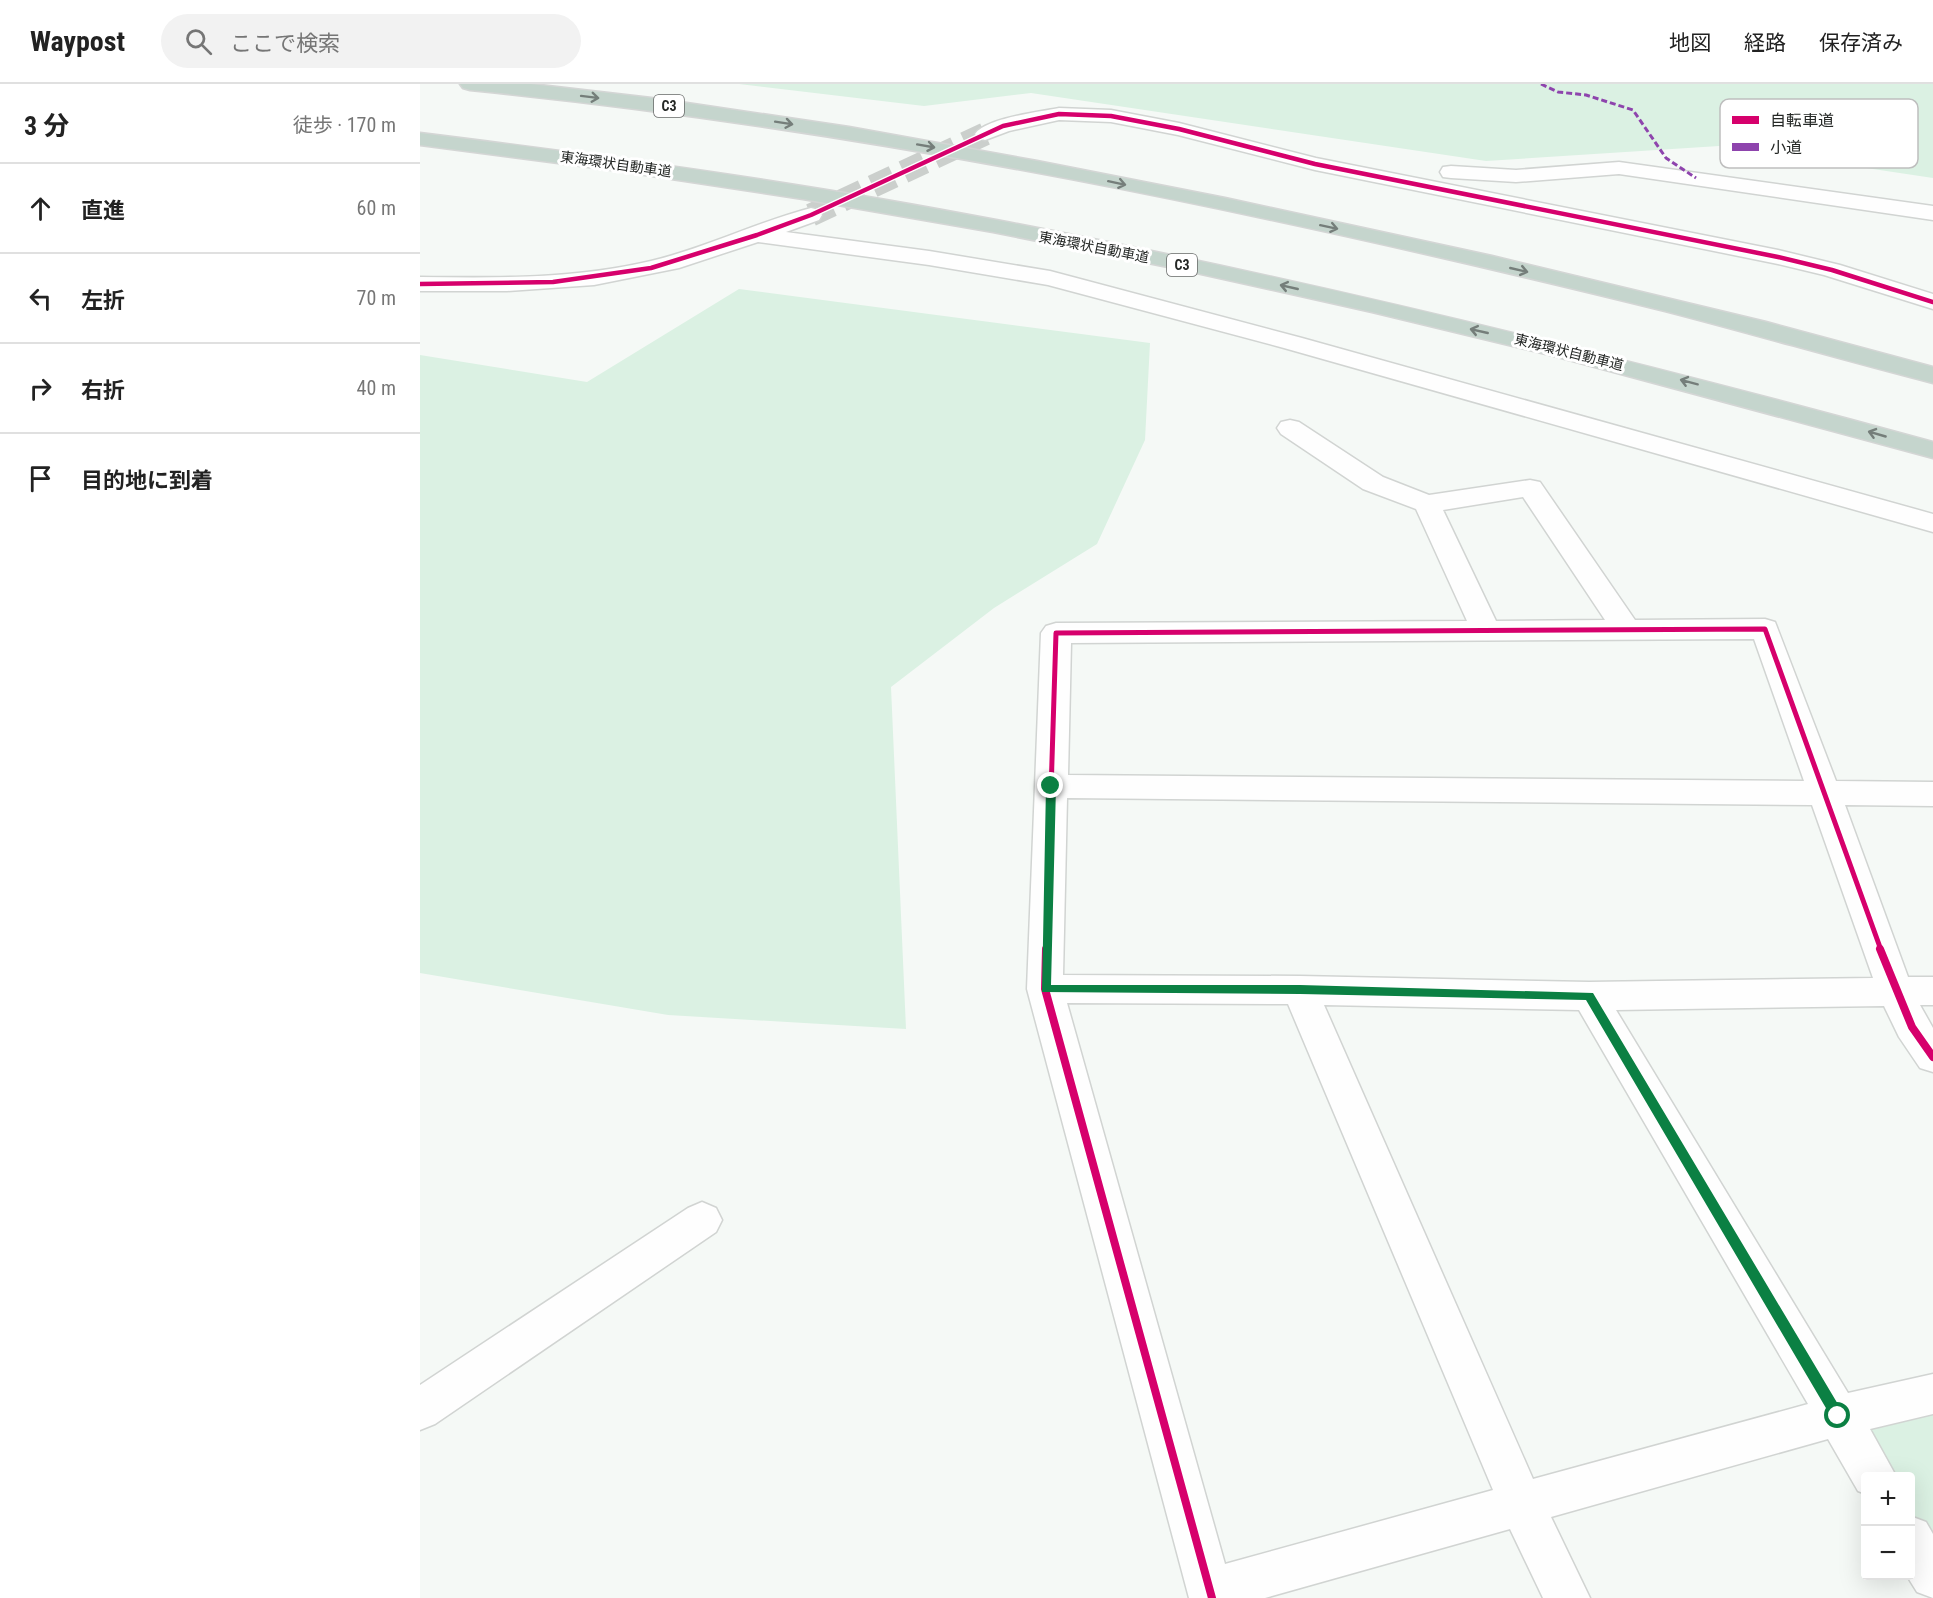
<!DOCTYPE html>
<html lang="ja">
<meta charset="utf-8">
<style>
body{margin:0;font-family:"Roboto Condensed","Noto Sans JP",sans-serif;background:#f2f2f2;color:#222}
.controls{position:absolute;right:18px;bottom:18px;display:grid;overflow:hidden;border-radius:6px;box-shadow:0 6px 24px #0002}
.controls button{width:54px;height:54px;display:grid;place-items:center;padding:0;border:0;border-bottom:2px solid #e0e0e0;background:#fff;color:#222;font:30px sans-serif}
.stop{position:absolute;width:18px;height:18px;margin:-14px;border:4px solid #0b8043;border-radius:50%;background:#fff}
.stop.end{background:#0b8043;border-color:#fff;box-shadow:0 2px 6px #0008}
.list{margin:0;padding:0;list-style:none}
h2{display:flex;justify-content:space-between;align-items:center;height:78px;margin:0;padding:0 24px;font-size:26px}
h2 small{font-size:20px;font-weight:400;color:#767676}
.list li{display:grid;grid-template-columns:39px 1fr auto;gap:18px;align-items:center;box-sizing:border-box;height:90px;padding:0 24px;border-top:2px solid #e0e0e0}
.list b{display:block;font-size:22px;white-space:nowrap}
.list em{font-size:20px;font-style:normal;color:#767676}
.icon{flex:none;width:33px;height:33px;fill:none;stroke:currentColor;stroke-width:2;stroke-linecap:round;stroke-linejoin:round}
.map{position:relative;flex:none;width:1513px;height:1514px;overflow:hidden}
header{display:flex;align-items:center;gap:36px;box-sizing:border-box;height:84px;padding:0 30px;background:#fff;border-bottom:2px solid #e0e0e0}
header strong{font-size:28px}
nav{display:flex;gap:33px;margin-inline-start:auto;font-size:21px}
.search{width:420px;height:54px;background:#f2f2f2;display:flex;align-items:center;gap:15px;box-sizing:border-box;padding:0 21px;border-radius:33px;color:#767676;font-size:22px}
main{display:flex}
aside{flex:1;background:#fff}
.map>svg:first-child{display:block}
.green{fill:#dbf1e3}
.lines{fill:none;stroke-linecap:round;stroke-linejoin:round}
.minor-tunnel{stroke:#cbcfcc;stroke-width:23;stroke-dasharray:23 11;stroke-linecap:butt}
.minor-casing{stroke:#d1d4d2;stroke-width:3}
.motorway-casing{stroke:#d4d6d5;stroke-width:3}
.minor{fill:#fefefe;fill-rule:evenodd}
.motorway{fill:#c5d5cd;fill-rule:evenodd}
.quiet{stroke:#8e44ad;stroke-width:3;stroke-dasharray:6 3;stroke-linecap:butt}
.cycleway-far2-casing{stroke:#fff;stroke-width:7}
.cycleway-far1-casing{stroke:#fff;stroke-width:9}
.cycleway-casing{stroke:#fff;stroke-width:11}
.cycleway-far2{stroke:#d6006c;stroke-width:4.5}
.cycleway-far1{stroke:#d6006c;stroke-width:5}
.cycleway{stroke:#d6006c;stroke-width:8}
.oneway{stroke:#757e7a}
.route{fill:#0b8043}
.labels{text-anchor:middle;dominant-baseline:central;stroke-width:6;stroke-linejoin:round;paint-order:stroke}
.shield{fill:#fff;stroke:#666867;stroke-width:1.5}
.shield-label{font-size:14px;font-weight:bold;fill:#252826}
.far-street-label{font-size:14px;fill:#252826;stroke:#fff}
.key{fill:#fff;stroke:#bebebe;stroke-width:1.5}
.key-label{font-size:16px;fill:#252826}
</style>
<header>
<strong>Waypost</strong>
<div class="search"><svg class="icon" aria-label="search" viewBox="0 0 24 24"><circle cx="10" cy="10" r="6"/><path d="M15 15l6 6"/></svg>ここで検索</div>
<nav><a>地図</a><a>経路</a><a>保存済み</a></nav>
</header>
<main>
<aside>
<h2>3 分<small>徒歩 · 170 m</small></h2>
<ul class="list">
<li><svg class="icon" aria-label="ahead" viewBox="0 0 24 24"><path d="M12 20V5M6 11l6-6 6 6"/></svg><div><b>直進</b></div><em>60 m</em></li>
<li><svg class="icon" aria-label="left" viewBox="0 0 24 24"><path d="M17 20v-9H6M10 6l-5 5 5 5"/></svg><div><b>左折</b></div><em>70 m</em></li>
<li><svg class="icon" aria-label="right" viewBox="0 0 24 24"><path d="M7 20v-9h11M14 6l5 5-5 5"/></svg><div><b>右折</b></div><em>40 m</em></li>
<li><svg class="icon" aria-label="arrive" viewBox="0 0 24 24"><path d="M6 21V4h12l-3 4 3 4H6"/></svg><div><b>目的地に到着</b></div></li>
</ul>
</aside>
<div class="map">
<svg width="1513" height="1514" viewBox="0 0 1513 1514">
<rect width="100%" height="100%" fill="#f5f9f6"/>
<path class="green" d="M 319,0 L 1513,0 L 1513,94 L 1299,62 L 1066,77 L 611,9 L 504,22 Z
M 319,205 L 730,259 L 725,356 L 677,460 L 574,524 L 471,603 L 486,945 L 248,931 L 0,889 L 0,271 L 167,298 Z
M 1513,1328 L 1513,1467 L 1491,1429 L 1490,1392 L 1469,1392 L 1441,1344 Z"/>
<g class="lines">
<path class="minor-tunnel" d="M 391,131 L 565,50"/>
<defs>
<path id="minor" d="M 639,24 L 691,26 L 759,39 L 896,74 L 1358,166 L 1420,181 L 1513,210 L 1513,225 L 1404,191 L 1358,180 L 895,86 L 758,51 L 691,38 L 639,36 L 589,47 L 565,56 L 558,54 L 555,50 C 566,34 619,28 639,24 Z
M 1199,78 L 1513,122 L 1513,136 L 1199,90 L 1096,98 L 1031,94 L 1023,93 L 1020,88 L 1023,83 L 1031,82 L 1096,86 Z
M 391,124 L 399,126 L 402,131 L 399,136 L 366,148 L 509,167 L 630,187 L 882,254 L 1513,430 L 1513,448 L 864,264 L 628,201 L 509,181 L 338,158 L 259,184 L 174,201 L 87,207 L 0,207 L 0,193 C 77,194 156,195 231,177 C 286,164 337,138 391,124 Z
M 870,336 L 879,338 L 963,393 L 1009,411 L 1110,396 L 1120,398 L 1215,536 L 1345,535 L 1355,538 L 1416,697 L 1513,698 L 1513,722 L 1425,721 L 1488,893 L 1513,893 L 1513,921 L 1500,921 L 1513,944 L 1513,988 L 1500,984 L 1479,953 L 1464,922 L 1196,926 L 1428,1309 L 1513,1290 L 1513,1330 L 1450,1345 L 1476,1392 L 1446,1392 L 1446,1410 L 1438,1407 L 1408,1355 L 1131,1433 L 1170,1514 L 1123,1514 L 1090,1445 L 845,1514 L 769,1514 L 607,905 L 621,549 L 626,542 L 636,539 L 1047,537 L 996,425 L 943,405 L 861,350 L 857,344 L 861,338 ZM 1103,413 L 1185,536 L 1076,537 L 1023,426 ZM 1334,555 L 1384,697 L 648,691 L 651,559 ZM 647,714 L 1392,721 L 1453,894 L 1169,898 L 880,892 L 643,891 ZM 647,919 L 868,920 L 1073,1406 L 805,1480 ZM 904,921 L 1159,926 L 1388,1320 L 1113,1395 Z
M 282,1118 L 296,1124 L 302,1136 L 296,1148 L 15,1340 L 0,1346 L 0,1301 L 268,1124 Z
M 1490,1432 L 1506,1438 L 1513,1450 L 1513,1514 L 1497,1508 L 1487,1492 L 1490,1492 Z"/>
<path id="motorway" d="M 40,0 L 111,0 L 240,15 L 429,43 L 617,77 L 805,114 L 1072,172 L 1346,238 L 1513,283 L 1513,299 C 1423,276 1334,250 1245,227 C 852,130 453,46 50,6 L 43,4 Z
M 0,49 C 193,73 385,99 576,136 C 892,196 1203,273 1513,358 L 1513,374 L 1134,272 L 952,228 L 763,186 L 573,148 L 383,115 L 192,86 L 0,61 Z"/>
</defs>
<use href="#minor" class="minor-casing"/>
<use href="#motorway" class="motorway-casing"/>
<use href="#minor" class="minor"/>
<use href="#motorway" class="motorway"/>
<path class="quiet" d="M 1121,0 L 1138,8 L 1166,11 L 1213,26 L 1246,74 L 1276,94"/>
<defs>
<path id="cycleway-far2" d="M 0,200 L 133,198 L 231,184 L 337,151 L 391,131 L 583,42 L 639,30 L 691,32 L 759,45 L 895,80 L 1358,173 L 1412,186 L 1513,218"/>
<path id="cycleway-far1" d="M 626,866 L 636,549 L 1345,545 L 1461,866"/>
<path id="cycleway" d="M 626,865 L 625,905 L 792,1514
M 1460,865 L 1492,943 L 1513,973"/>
</defs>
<use href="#cycleway-far2" class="cycleway-far2-casing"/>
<use href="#cycleway-far1" class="cycleway-far1-casing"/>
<use href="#cycleway" class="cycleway-casing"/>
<use href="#cycleway-far2" class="cycleway-far2"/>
<use href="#cycleway-far1" class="cycleway-far1"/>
<use href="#cycleway" class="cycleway"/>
</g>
<defs><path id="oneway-shaft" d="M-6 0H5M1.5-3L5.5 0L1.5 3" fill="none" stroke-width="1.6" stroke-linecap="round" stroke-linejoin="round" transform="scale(1.5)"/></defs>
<g class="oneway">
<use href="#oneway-shaft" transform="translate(170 13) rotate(7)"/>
<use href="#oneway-shaft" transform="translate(364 39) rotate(9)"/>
<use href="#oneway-shaft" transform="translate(506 62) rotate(10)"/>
<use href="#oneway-shaft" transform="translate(697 99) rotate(12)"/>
<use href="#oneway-shaft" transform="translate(909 143) rotate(12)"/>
<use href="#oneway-shaft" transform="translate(1099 186) rotate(13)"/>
<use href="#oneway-shaft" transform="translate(869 203) rotate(-167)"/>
<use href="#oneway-shaft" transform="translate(1059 247) rotate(-167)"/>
<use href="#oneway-shaft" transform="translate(1269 298) rotate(-165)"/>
<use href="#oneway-shaft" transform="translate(1457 350) rotate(-164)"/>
</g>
<path class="route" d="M 631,698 L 636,702 L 631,901 L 880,901 L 1173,909 L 1422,1327 L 1424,1332 L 1422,1336 L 1413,1336 L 1166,916 L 880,910 L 622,908 L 626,702 Z"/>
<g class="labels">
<g class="shield">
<rect x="234" y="11" width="30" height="22" rx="4.5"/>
<rect x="747" y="170" width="30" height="22" rx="4.5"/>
</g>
<g class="shield-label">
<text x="249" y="22">C3</text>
<text x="762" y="181">C3</text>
</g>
<g class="far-street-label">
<text transform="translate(196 80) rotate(8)">東海環状自動車道</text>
<text transform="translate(674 163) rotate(11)">東海環状自動車道</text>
<text transform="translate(1149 268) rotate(14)">東海環状自動車道</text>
</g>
</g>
<rect x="1300" y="15" width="198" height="69" rx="9" class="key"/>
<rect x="1312" y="32" width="27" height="8" fill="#d6006c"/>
<rect x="1312" y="59" width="27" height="8" fill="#8e44ad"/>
<g class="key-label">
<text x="1350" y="42">自転車道</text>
<text x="1350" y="69">小道</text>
</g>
</svg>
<div class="controls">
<button>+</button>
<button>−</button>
</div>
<div class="stop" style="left:1418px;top:1332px"></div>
<div class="stop end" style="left:631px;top:702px"></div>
</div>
</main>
